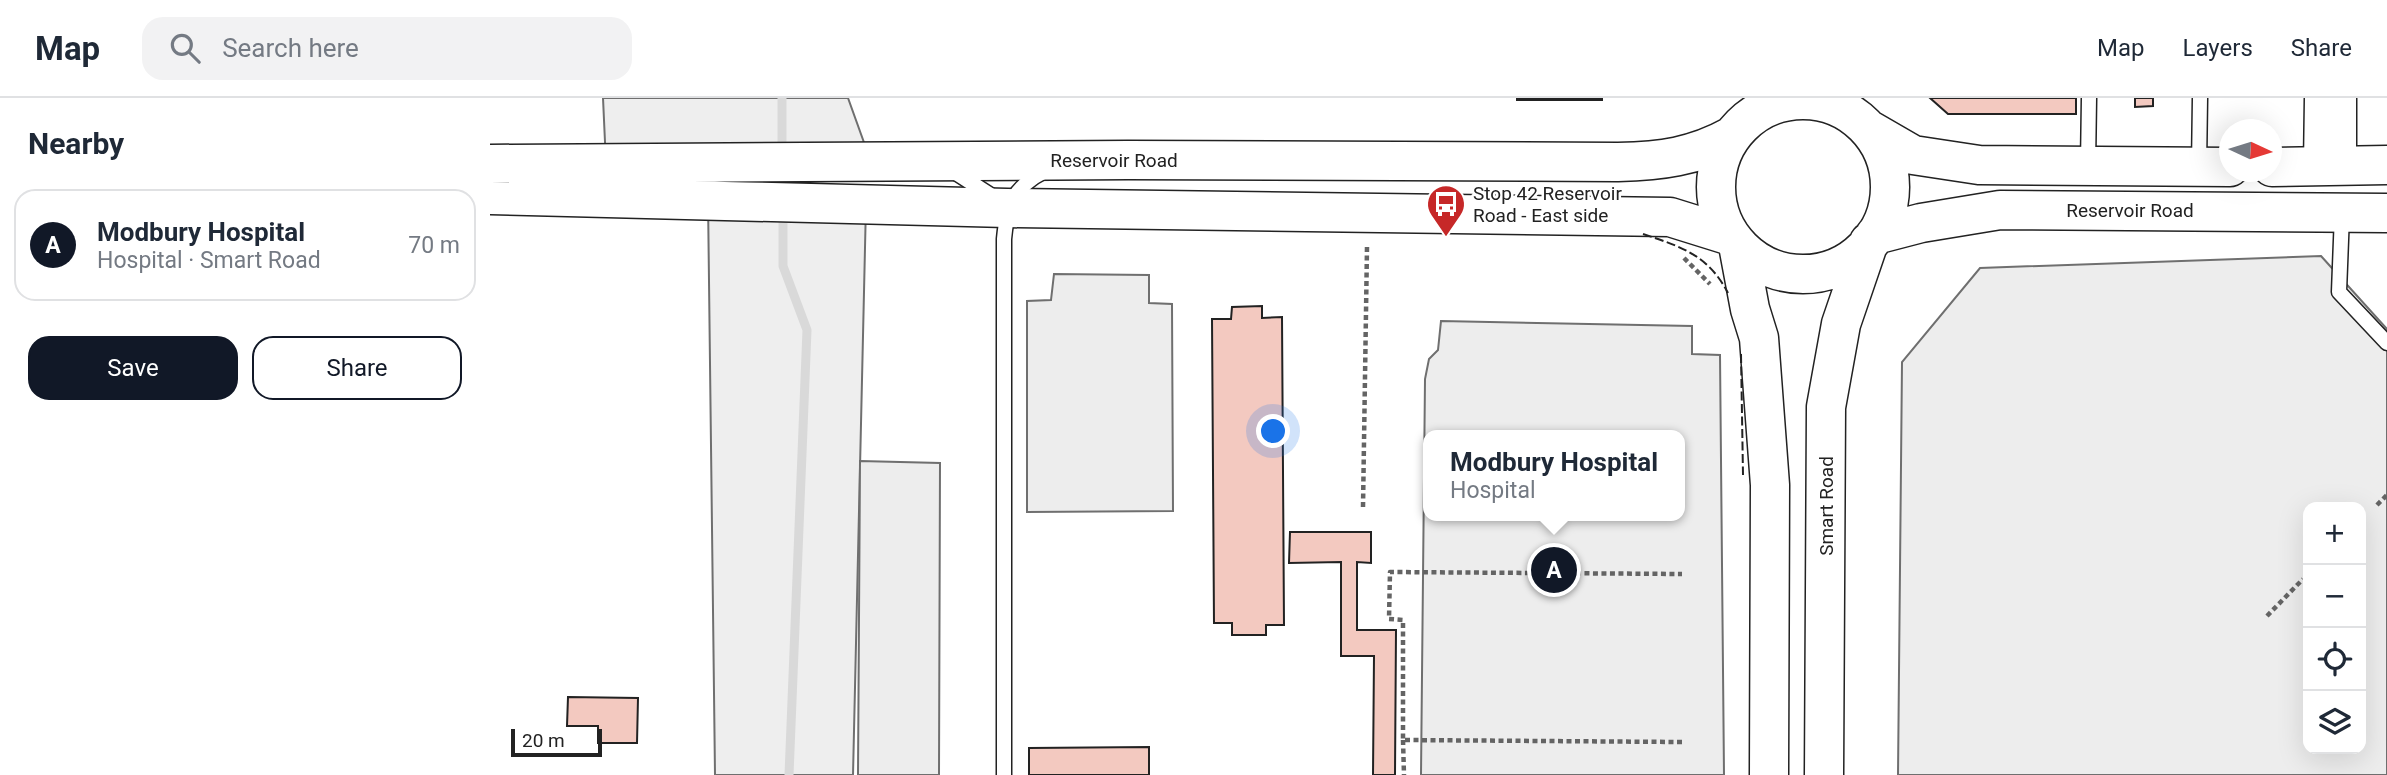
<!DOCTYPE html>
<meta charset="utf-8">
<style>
body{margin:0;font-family:Roboto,sans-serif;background:#f2f2f3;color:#1f2937}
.controls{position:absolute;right:21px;bottom:21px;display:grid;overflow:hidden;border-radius:14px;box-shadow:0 7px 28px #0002}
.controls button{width:63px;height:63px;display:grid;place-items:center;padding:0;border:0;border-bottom:2px solid #e0e1e3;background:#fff;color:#1f2937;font:35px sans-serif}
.compass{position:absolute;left:1729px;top:21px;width:63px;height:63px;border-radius:50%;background:#fff;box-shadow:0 7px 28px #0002;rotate:94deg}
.scale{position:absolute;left:21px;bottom:18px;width:91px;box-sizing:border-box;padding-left:7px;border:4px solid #222;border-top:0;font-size:19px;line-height:24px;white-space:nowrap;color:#222;-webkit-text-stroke:5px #fff;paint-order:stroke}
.you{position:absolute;left:784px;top:334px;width:24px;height:24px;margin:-18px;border:5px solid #fff;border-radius:50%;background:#1a73e8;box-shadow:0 0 0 10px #1a73e833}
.badge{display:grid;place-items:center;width:46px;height:46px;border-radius:50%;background:#111827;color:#fff;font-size:23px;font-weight:700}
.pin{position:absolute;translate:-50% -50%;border:4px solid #fff;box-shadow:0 2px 7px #0006}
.popup{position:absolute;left:933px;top:332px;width:262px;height:91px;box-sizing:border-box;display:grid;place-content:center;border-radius:14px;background:#fff;filter:drop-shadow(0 2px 5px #0005);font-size:23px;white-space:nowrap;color:#747a83}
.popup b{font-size:26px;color:#1f2937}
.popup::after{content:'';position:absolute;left:50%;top:100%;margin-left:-14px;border:14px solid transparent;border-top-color:#fff}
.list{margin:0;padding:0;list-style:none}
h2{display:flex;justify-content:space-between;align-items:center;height:91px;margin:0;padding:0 28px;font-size:30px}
h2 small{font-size:23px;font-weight:400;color:#747a83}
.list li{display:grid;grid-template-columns:46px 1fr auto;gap:21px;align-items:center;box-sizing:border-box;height:112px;margin:0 14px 14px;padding:0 14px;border:2px solid #e0e1e3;border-radius:21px}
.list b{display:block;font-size:26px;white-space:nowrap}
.list p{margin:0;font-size:23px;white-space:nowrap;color:#747a83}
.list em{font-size:23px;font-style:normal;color:#747a83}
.actions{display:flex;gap:14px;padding:21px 28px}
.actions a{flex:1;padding:16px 0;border:2px solid #111827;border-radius:21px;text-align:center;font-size:24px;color:#111827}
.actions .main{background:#111827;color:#fff}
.icon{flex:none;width:38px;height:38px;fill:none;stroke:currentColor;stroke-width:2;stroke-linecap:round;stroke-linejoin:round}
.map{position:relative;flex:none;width:1897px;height:677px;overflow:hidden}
header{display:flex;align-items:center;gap:42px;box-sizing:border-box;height:98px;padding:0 35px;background:#fff;border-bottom:2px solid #e0e1e3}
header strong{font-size:33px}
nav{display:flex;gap:38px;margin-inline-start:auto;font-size:24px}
.search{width:490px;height:63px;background:#f2f2f3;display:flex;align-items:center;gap:18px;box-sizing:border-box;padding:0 24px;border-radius:21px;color:#747a83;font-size:26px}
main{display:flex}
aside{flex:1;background:#fff}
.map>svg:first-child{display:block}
.green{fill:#eee;stroke:#6f6f6f;stroke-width:2}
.parking{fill:#ededed;stroke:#6f6f6f;stroke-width:2;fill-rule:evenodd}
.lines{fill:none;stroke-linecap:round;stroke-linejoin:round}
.stream{stroke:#d9d9d9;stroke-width:9}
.building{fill:#f3c9c0;stroke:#222;stroke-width:2}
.lane-casing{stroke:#222;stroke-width:17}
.street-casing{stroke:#222;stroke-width:29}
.secondary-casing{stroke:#222;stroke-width:41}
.path{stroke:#646464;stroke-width:4.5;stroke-dasharray:5 3.5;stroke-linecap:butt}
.lane{stroke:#fff;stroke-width:14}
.street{stroke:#fff;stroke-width:26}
.secondary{stroke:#fff;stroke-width:38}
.fence{stroke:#222;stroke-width:2;stroke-dasharray:9 3.5;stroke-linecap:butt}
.labels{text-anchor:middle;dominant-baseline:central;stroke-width:5;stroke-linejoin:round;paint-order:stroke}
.street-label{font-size:19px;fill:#222;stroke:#fff}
.poi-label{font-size:19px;fill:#222;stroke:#fff;text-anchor:start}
</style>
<header>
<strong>Map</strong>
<div class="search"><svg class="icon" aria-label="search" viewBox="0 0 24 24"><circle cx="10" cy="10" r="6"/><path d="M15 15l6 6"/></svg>Search here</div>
<nav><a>Map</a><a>Layers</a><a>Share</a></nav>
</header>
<main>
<aside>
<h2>Nearby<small></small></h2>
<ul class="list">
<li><span class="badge">A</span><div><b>Modbury Hospital</b><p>Hospital · Smart Road</p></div><em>70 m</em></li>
</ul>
<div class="actions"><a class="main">Save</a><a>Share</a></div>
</aside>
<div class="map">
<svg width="1897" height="677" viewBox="0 0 1897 677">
<rect width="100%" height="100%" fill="#fff"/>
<path class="green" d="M 113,0 L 358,0 L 381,64 L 116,66 Z
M 218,101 L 376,106 L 363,677 L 225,677 Z"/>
<path class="parking" d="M 1831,158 L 1897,231 L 1897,677 L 1408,677 L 1412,264 L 1490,170 ZM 1818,409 L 1871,409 L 1871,651 L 1818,651 Z
M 564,176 L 659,177 L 659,205 L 682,206 L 683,413 L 537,414 L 537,203 L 561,202 Z
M 951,223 L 1202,228 L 1202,256 L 1230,257 L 1234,677 L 931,677 L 935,281 L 939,261 L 948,252 ZM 1190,337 L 1190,418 L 938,418 L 938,337 Z
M 370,363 L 450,365 L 449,677 L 368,677 Z"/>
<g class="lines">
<path class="stream" d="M 292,0 L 292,57
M 293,113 L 293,168 L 317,232 L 299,677"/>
</g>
<path class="building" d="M 1027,0 L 1112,0 L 1112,2 L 1027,2 Z
M 1440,0 L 1586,0 L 1586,16 L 1458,16 Z
M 1645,0 L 1663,0 L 1663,8 L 1645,9 Z
M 772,208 L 772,220 L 792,219 L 794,527 L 776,527 L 776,537 L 742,537 L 742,525 L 724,525 L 722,221 L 741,221 L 742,209 Z
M 800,434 L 881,434 L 881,465 L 867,464 L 867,532 L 906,532 L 905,677 L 883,677 L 884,558 L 851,558 L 851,464 L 799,465 Z
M 78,599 L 148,600 L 147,645 L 108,645 L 108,628 L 77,628 Z
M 659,649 L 659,677 L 539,677 L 539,650 Z"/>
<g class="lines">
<defs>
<path id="lane" d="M 1598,67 L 1599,0
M 1709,69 L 1710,0
M 463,73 L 505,100
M 1852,116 L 1849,194 L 1897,245
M 514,677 L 514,141 C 517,108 523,89 555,73"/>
<path id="street" d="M 1827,68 L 1828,0
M 1853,68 L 1853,0"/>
<path id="secondary" d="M1226 89a87 87 0 1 1 174 0a87 87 0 1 1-174 0Z
M 1378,31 L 1423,57 L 1489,67 L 1740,69
M 0,66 L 638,62 L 1128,64 C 1171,63 1204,59 1242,38
M 1782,69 L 1897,67
M 0,97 L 517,110 L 1180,119 L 1241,138
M 1385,137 L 1431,125 L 1510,112 L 1897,115
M 1248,147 L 1260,211 L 1269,240 L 1280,387 L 1279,677
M 1334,677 L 1336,309 L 1351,226 L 1379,144"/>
</defs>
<use href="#lane" class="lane-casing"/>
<use href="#street" class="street-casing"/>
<use href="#secondary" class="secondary-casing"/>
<path class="path" d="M 1194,160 L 1220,186
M 1887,407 L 1897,397
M 873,409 L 877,149
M 1777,518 L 1813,481
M 913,642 L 914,677
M 1192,644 L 913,642 L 913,522 L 899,521 L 900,474 L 1192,476"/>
<use href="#lane" class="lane"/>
<use href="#street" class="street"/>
<use href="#secondary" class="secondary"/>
<path class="fence" d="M 1153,136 C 1192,149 1218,157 1238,195
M 1251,256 L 1253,377"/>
</g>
<defs>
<symbol id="bus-pin" viewBox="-11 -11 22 30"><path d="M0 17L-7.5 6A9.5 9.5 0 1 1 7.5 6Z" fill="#c62828" stroke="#fff"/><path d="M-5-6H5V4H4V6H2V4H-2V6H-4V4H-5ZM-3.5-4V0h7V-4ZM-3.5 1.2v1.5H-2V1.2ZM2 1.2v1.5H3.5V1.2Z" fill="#fff"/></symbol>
</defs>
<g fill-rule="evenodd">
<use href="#bus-pin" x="934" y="84" width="44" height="60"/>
</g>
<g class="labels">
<g class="street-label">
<text x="624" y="62">Reservoir Road</text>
<text x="1640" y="112">Reservoir Road</text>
<text transform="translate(1336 408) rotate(-90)">Smart Road</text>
</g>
<g class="poi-label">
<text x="983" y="95">Stop 42 Reservoir<tspan x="983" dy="22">Road - East side</tspan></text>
</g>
</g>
</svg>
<div class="controls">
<button>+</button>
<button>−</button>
<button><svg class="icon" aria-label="locate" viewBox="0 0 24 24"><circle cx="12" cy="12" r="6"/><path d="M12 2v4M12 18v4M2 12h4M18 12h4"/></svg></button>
<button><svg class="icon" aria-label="layers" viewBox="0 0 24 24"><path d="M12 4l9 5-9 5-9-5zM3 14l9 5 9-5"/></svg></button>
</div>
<svg class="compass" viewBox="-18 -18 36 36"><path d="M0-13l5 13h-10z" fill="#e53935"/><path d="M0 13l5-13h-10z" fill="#747a83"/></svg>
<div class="scale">20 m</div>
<div class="you"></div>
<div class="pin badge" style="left:1064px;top:472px">A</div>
<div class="popup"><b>Modbury Hospital</b>Hospital</div>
</div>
</main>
